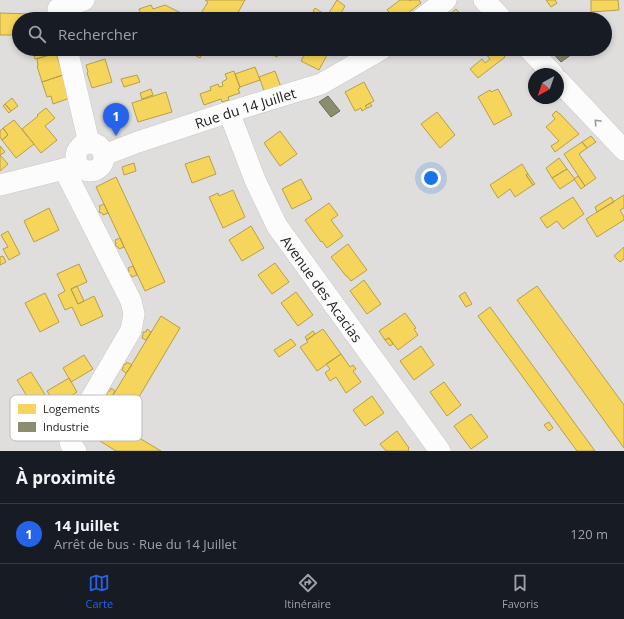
<!DOCTYPE html>
<html lang="fr">
<meta charset="utf-8">
<style>
body{margin:0;font-family:"Open Sans",sans-serif;background:#20242c;color:#f1f3f6}
.compass{position:absolute;left:528px;top:68px;width:36px;height:36px;border-radius:50%;background:#171b24;box-shadow:0 2px 6px #0003;rotate:220deg}
.you{position:absolute;left:431px;top:178px;width:14px;height:14px;margin:-10px;border:3px solid #fff;border-radius:50%;background:#1a73e8;box-shadow:0 0 0 6px #1a73e833}
.badge{display:grid;place-items:center;width:26px;height:26px;border-radius:50%;background:#2563eb;color:#fff;font-size:13px;font-weight:700}
.pin{position:absolute;translate:-50% -33px;filter:drop-shadow(0 1px 2px #0008)}
.pin::after{content:'';position:absolute;top:21px;width:14px;height:12px;background:inherit;clip-path:polygon(0 0,100% 0,50% 100%)}
.list{margin:0;padding:0;list-style:none}
h2{display:flex;justify-content:space-between;align-items:center;height:52px;margin:0;padding:0 16px;font-size:17px}
h2 small{font-size:13px;font-weight:400;color:#9ea1a6}
.list li{display:grid;grid-template-columns:26px 1fr auto;gap:12px;align-items:center;box-sizing:border-box;height:60px;padding:0 16px;border-top:1px solid #363941}
.list b{display:block;font-size:15px;white-space:nowrap}
.list p{margin:0;font-size:13px;white-space:nowrap;color:#9ea1a6}
.list em{font-size:13px;font-style:normal;color:#9ea1a6}
.icon{flex:none;width:22px;height:22px;fill:none;stroke:currentColor;stroke-width:2;stroke-linecap:round;stroke-linejoin:round}
.map{position:relative;flex:none;width:624px;height:451px;overflow:hidden}
.search{position:absolute;background:#171b24;box-shadow:0 2px 6px #0003;left:12px;right:12px;top:12px;height:44px;display:flex;align-items:center;gap:10px;box-sizing:border-box;padding:0 14px;border-radius:22px;color:#9ea1a6;font-size:15px}
.sheet{height:112px;background:#171b24}
nav{display:flex;justify-content:space-around;align-items:center;box-sizing:border-box;height:56px;border-top:1px solid #363941;background:#171b24;font-size:11px;color:#9ea1a6}
nav a{display:grid;justify-items:center;gap:2px}
nav .on{color:#2563eb}
.map>svg:first-child{display:block}
.residential{fill:#dfdedc;fill-rule:evenodd}
.homes{fill:#f6d55c;stroke:#b69f4b}
.industry{fill:#8c8c6e;stroke:#6c6c57}
.lines{fill:none;stroke-linecap:round;stroke-linejoin:round}
.street-casing{stroke:#c9c8c7;stroke-width:22}
.street{stroke:#fdfcfc;stroke-width:21}
.oneway{stroke:#9a9a9a}
.labels{text-anchor:middle;dominant-baseline:central;stroke-width:4;stroke-linejoin:round;paint-order:stroke}
.street-label{font-size:14px;fill:#222;stroke:#fff}
.key{fill:#fff;stroke:#bdbdbd;stroke-width:1}
.key-label{font-size:11px;fill:#222}
</style>
<div class="map">
<svg width="624" height="451" viewBox="0 0 624 451">
<rect width="100%" height="100%" fill="#f0eeeb"/>
<path class="residential" d="M 0,0 L 624,0 L 624,451 L 0,451 ZM 19,19 L 605,19 L 605,49 L 19,49 ZM 534,74 L 558,74 L 558,98 L 534,98 Z"/>
<path class="homes" d="M 205,0 L 245,0 L 236,16 L 232,14 L 229,19 L 207,19 L 202,16 L 200,15 L 208,2 Z
M 337,0 L 345,6 L 341,13 L 350,19 L 324,19 L 313,11 L 315,8 L 327,16 Z
M 400,0 L 409,0 L 410,1 L 412,0 L 419,0 L 421,3 L 400,19 L 396,19 L 387,10 Z
M 546,0 L 555,0 L 557,3 L 551,7 Z
M 591,0 L 618,0 L 619,10 L 591,12 Z
M 151,5 L 153,9 L 165,5 L 183,14 L 181,17 L 185,19 L 133,19 L 142,16 L 139,9 Z
M 456,9 L 465,19 L 444,19 Z
M 0,13 L 31,14 L 38,19 L 19,19 L 19,31 L 16,31 L 16,35 L 0,35 Z
M 119,14 L 121,19 L 95,19 L 103,17 L 104,19 Z
M 359,15 L 365,19 L 357,19 Z
M 32,49 L 55,49 L 56,53 L 35,59 Z
M 173,49 L 204,49 L 200,58 L 189,52 L 187,56 Z
M 260,49 L 280,49 L 277,57 Z
M 301,49 L 320,49 L 328,53 L 319,70 L 301,61 L 305,53 L 300,50 Z
M 320,49 L 337,49 L 334,56 Z
M 482,49 L 498,49 L 505,57 L 478,78 L 470,69 L 482,59 L 485,63 L 490,59 Z
M 56,53 L 63,75 L 42,82 L 37,66 L 38,66 L 37,59 Z
M 105,59 L 112,82 L 92,88 L 87,73 L 88,72 L 86,65 Z
M 255,67 L 260,80 L 240,87 L 235,74 Z
M 234,71 L 240,88 L 238,89 L 240,93 L 228,97 L 229,100 L 222,102 L 221,99 L 204,105 L 200,94 L 211,90 L 210,87 L 218,84 L 219,87 L 223,86 L 222,82 L 227,79 L 225,74 Z
M 275,71 L 281,87 L 265,93 L 259,77 Z
M 63,75 L 70,98 L 53,104 L 51,96 L 47,97 L 42,82 Z
M 137,75 L 140,82 L 124,87 L 121,79 Z
M 364,82 L 374,101 L 365,106 L 367,108 L 362,111 L 361,108 L 355,111 L 345,92 Z
M 151,89 L 153,95 L 142,99 L 140,93 Z
M 498,89 L 512,115 L 494,125 L 478,97 L 490,90 L 491,92 Z
M 166,92 L 172,112 L 138,122 L 132,103 Z
M 12,98 L 18,106 L 11,111 L 5,104 Z
M 370,103 L 372,106 L 367,108 L 365,106 Z
M 5,104 L 11,111 L 9,113 L 3,106 Z
M 46,108 L 55,118 L 45,126 L 57,140 L 41,153 L 22,129 L 38,116 L 37,115 Z
M 556,111 L 560,114 L 579,134 L 555,152 L 551,146 L 559,141 L 546,127 L 555,119 L 552,115 Z
M 437,112 L 455,135 L 440,148 L 421,124 Z
M 14,120 L 34,144 L 16,158 L 2,140 L 8,135 L 3,128 Z
M 3,128 L 8,135 L 2,140 L 0,137 L 0,131 Z
M 280,131 L 297,154 L 280,166 L 264,143 Z
M 591,136 L 596,142 L 587,148 L 582,142 Z
M 582,142 L 587,148 L 579,154 L 596,178 L 585,186 L 564,154 Z
M 0,146 L 5,152 L 0,155 L 8,164 L 0,171 Z
M 209,156 L 216,174 L 192,183 L 185,164 Z
M 559,158 L 567,169 L 552,178 L 546,168 Z
M 134,163 L 136,171 L 124,175 L 122,167 Z
M 522,164 L 528,174 L 526,175 L 533,185 L 515,197 L 510,189 L 498,198 L 490,185 Z
M 567,169 L 575,179 L 560,189 L 552,178 Z
M 528,174 L 535,184 L 533,185 L 526,175 Z
M 578,176 L 585,186 L 581,189 L 574,179 Z
M 116,177 L 165,282 L 145,291 L 96,187 Z
M 301,179 L 312,199 L 292,209 L 282,189 Z
M 233,190 L 245,217 L 223,228 L 209,197 L 218,193 L 219,196 Z
M 624,195 L 624,208 L 620,210 L 624,217 L 624,220 L 597,237 L 586,219 Z
M 573,197 L 584,214 L 563,229 L 557,221 L 547,228 L 540,218 Z
M 611,197 L 614,202 L 597,212 L 595,207 Z
M 329,203 L 338,215 L 331,220 L 343,236 L 327,248 L 322,241 L 321,242 L 305,220 Z
M 104,204 L 108,213 L 103,215 L 102,213 L 99,212 L 100,208 L 99,206 Z
M 49,208 L 59,230 L 34,242 L 24,221 Z
M 251,226 L 264,248 L 242,261 L 229,240 Z
M 8,231 L 20,254 L 9,260 L 3,249 L 8,247 L 1,235 Z
M 120,238 L 124,247 L 119,249 L 118,247 L 115,246 L 116,243 L 115,240 Z
M 348,244 L 367,270 L 351,281 L 347,276 L 346,276 L 331,257 Z
M 624,247 L 624,259 L 620,262 L 614,256 Z
M 3,256 L 6,262 L 0,265 L 0,257 Z
M 275,263 L 289,282 L 272,294 L 258,275 Z
M 79,264 L 87,282 L 71,289 L 78,304 L 94,296 L 103,316 L 81,326 L 72,307 L 65,310 L 58,295 L 65,291 L 57,274 Z
M 133,266 L 137,275 L 132,277 L 131,275 L 128,274 L 129,271 L 128,268 Z
M 364,280 L 381,304 L 367,314 L 350,291 Z
M 77,286 L 84,301 L 78,304 L 71,289 Z
M 537,286 L 624,405 L 624,448 L 517,300 Z
M 296,292 L 313,315 L 298,326 L 281,303 Z
M 465,292 L 472,304 L 466,307 L 459,296 Z
M 45,293 L 59,322 L 40,332 L 25,303 Z
M 490,307 L 595,451 L 577,451 L 478,316 Z
M 405,313 L 416,328 L 414,329 L 418,335 L 398,350 L 389,338 L 385,340 L 379,331 Z
M 161,316 L 180,328 L 121,427 L 161,451 L 116,451 L 92,436 L 104,417 L 101,415 Z
M 147,329 L 151,332 L 146,340 L 142,338 L 143,335 L 143,332 L 146,332 Z
M 323,329 L 341,354 L 317,371 L 300,347 L 308,342 L 306,340 Z
M 313,331 L 315,334 L 307,340 L 305,337 Z
M 389,338 L 393,344 L 390,346 L 385,340 Z
M 291,339 L 296,345 L 279,357 L 274,350 Z
M 421,346 L 434,365 L 414,380 L 400,361 Z
M 341,354 L 350,367 L 353,365 L 356,369 L 353,371 L 361,382 L 346,393 L 336,377 L 330,381 L 325,373 L 330,369 L 326,364 Z
M 84,355 L 93,369 L 71,382 L 63,368 Z
M 127,362 L 132,365 L 126,373 L 122,370 L 123,368 L 123,365 L 126,364 Z
M 31,372 L 57,414 L 43,422 L 17,380 Z
M 69,378 L 77,392 L 56,405 L 47,391 Z
M 444,382 L 461,405 L 447,416 L 430,392 Z
M 111,388 L 115,391 L 110,399 L 106,396 L 107,394 L 107,391 L 110,391 Z
M 372,396 L 384,413 L 365,426 L 353,410 Z
M 471,414 L 488,437 L 471,449 L 454,426 Z
M 549,422 L 553,428 L 549,431 L 544,425 Z
M 397,431 L 409,448 L 408,449 L 409,451 L 386,451 L 380,444 Z"/>
<path class="industry" d="M 549,49 L 579,49 L 561,62 Z
M 328,96 L 340,111 L 331,117 L 319,102 Z"/>
<g class="lines">
<defs>
<g id="street">
<path d="M 484,0 L 502,19"/>
<path d="M 58,9 L 84,0"/>
<path d="M 421,19 L 446,0"/>
<path d="M 67,49 L 89,143"/>
<path d="M 529,49 L 553,74"/>
<path d="M 558,80 L 624,150"/>
<path id="s1" d="M 229,112 L 255,180 L 277,226 L 440,451"/>
<circle cx="90" cy="157" r="14"/>
<path id="s2" d="M 104,155 L 138,142 L 229,112 L 321,84 L 382,49"/>
<path d="M 64,169 L 131,301 L 134,314 L 131,330 L 71,433 C 69,442 69,444 76,451"/>
<path d="M 0,185 L 64,169 L 76,165"/>
</g>
</defs>
<use href="#street" class="street-casing"/>
<use href="#street" class="street"/>
</g>
<defs><path id="oneway-chevron" d="M-2-3.5L2.5 0L-2 3.5" fill="none" stroke-width="1.6" stroke-linecap="round" stroke-linejoin="round"/></defs>
<use class="oneway" href="#oneway-chevron" transform="translate(597 122) rotate(-133)"/>
<g class="labels">
<g class="street-label">
<text stroke="none"><textPath href="#s2" startOffset="149">Rue du 14 Juillet</textPath></text>
<text stroke="none"><textPath href="#s1" startOffset="201">Avenue des Acacias</textPath></text>
</g>
</g>
<rect x="10" y="395" width="132" height="46" rx="6" class="key"/>
<rect x="18" y="404" width="18" height="10" fill="#f6d55c"/>
<rect x="18" y="422" width="18" height="10" fill="#8c8c6e"/>
<g class="key-label">
<text x="43" y="413">Logements</text>
<text x="43" y="431">Industrie</text>
</g>
</svg>
<svg class="compass" viewBox="-18 -18 36 36"><path d="M0-13l5 13h-10z" fill="#e53935"/><path d="M0 13l5-13h-10z" fill="#9ea1a6"/></svg>
<div class="you"></div>
<div class="pin badge" style="left:116px;top:136px">1</div>
<div class="search"><svg class="icon" aria-label="search" viewBox="0 0 24 24"><circle cx="10" cy="10" r="6"/><path d="M15 15l6 6"/></svg>Rechercher</div>
</div>
<section class="sheet">
<h2>À proximité<small></small></h2>
<ul class="list">
<li><span class="badge">1</span><div><b>14 Juillet</b><p>Arrêt de bus · Rue du 14 Juillet</p></div><em>120 m</em></li>
</ul>
</section>
<nav>
<a class="on"><svg class="icon" aria-label="map" viewBox="0 0 24 24"><path d="M3 6l6-2 6 2 6-2v14l-6 2-6-2-6 2zM9 4v14M15 6v14"/></svg>Carte</a>
<a><svg class="icon" aria-label="directions" viewBox="0 0 24 24"><path d="M12 3l9 9-9 9-9-9zM9 14v-3h6M13 9l2 2-2 2"/></svg>Itinéraire</a>
<a><svg class="icon" aria-label="saved" viewBox="0 0 24 24"><path d="M7 4h10v16l-5-4-5 4z"/></svg>Favoris</a>
</nav>
